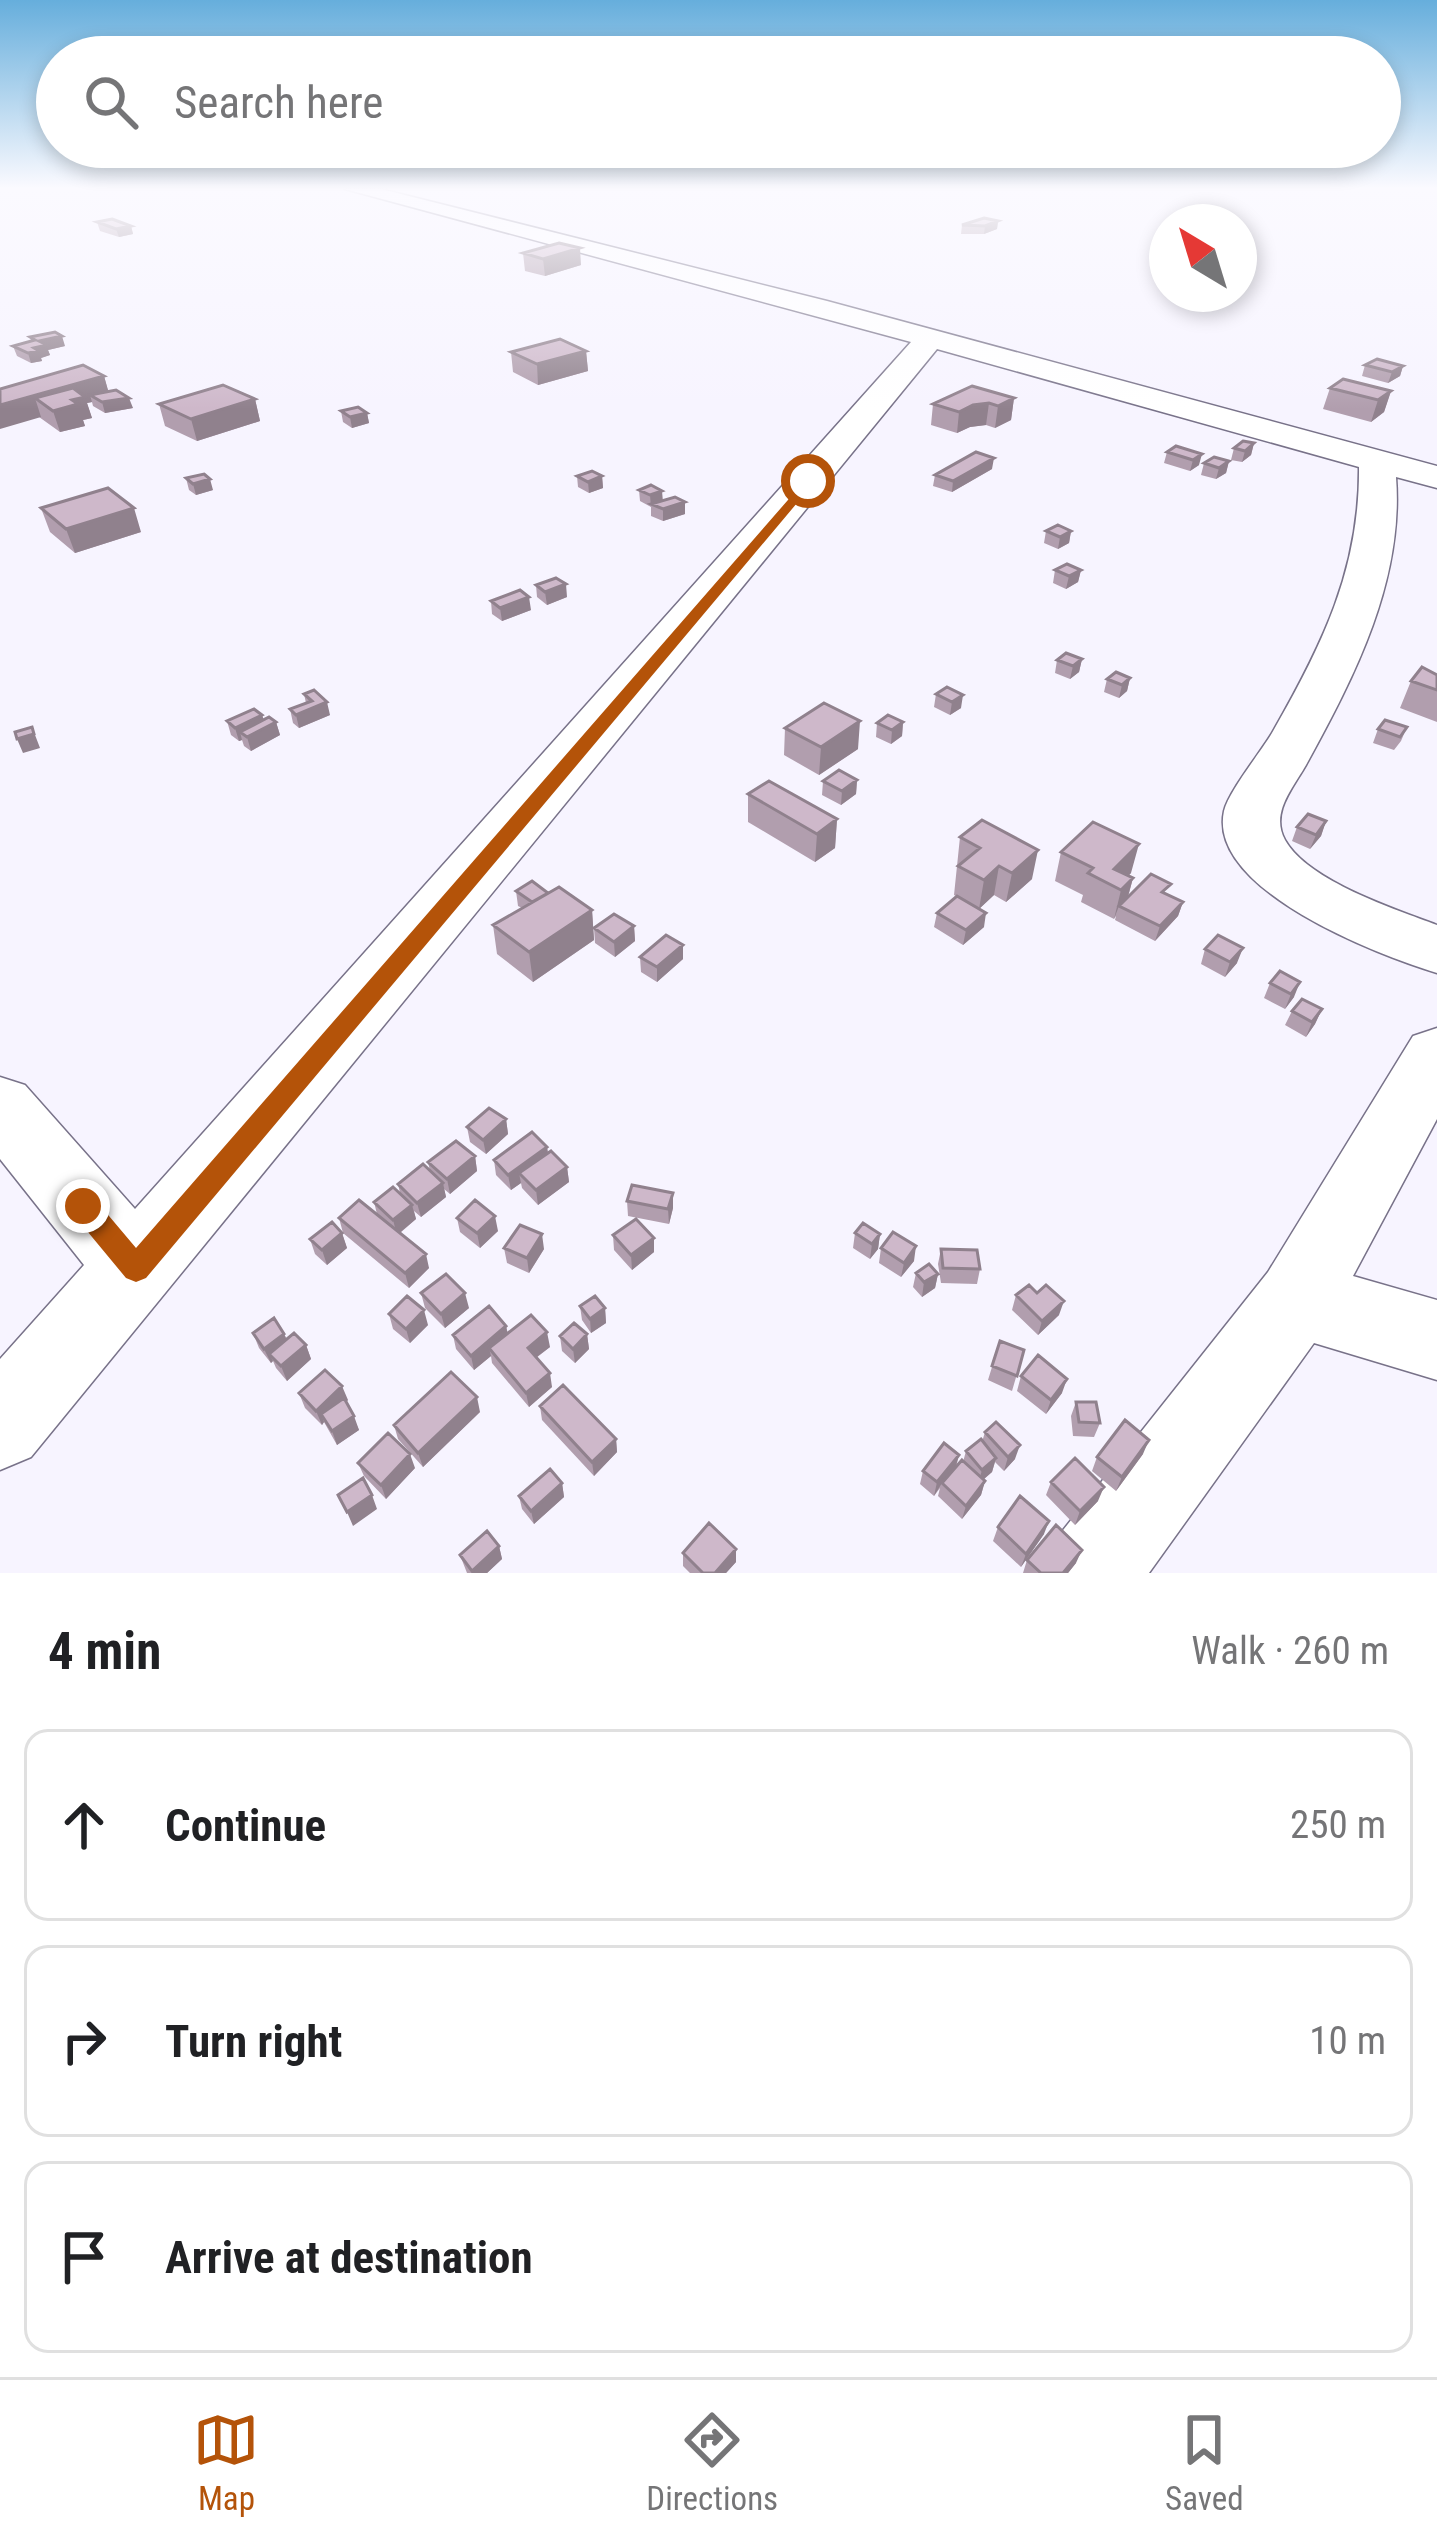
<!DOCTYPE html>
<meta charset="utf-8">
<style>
body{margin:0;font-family:"Roboto Condensed",sans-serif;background:#f6f6f6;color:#202124}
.compass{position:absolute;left:1149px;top:204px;width:108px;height:108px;border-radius:50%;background:#fff;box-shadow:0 6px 18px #0003;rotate:322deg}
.stop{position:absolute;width:36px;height:36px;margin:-27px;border:9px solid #b45309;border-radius:50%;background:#fff}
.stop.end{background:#b45309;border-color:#fff;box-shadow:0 3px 12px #0008}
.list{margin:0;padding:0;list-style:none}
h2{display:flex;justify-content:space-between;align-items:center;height:156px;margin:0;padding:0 48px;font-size:51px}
h2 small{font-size:39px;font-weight:400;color:#757577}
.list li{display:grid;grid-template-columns:78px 1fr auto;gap:36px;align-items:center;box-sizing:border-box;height:192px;margin:0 24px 24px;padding:0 24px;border:3px solid #e0e0e0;border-radius:24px}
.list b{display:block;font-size:45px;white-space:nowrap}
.list em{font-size:39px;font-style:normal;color:#757577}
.icon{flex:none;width:66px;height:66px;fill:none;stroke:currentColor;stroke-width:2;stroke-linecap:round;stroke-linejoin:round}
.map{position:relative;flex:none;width:1437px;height:1573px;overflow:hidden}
.search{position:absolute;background:#fff;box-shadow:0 6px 18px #0003;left:36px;right:36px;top:36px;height:132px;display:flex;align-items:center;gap:30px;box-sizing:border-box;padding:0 42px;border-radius:66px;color:#757577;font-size:45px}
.sheet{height:804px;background:#fff}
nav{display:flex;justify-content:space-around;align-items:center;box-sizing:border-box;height:168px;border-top:3px solid #e0e0e0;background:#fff;font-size:33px;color:#757577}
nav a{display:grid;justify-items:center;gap:6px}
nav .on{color:#b45309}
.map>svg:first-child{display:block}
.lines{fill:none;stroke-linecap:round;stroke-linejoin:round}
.minor-casing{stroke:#787289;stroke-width:3}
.minor{fill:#fff;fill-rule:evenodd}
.wall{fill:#b19eae}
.shaded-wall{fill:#90818d}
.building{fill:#ceb8ca;stroke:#90818d;stroke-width:3}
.route{fill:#b45309}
</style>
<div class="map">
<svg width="1437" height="1573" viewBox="0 0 1437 1573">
<rect width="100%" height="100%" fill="#f7f4ff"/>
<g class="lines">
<defs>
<path id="minor" d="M 345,189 L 381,189 L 827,301 L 1437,466 L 1437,488 L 1396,477 C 1404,580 1355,676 1306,765 C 1293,788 1270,813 1285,840 C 1308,881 1395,909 1437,925 L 1437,973 C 1380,956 1207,890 1224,811 C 1229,791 1260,753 1272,733 C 1322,646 1360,569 1359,467 L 937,349 L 31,1457 L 0,1470 L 0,1359 L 84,1265 L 0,1159 L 0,1077 L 25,1085 L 135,1209 L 911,342 Z
M 1437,1028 L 1437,1119 L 1353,1276 L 1437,1300 L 1437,1380 L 1314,1343 L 1149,1573 L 1042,1573 L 1056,1539 L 1268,1272 L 1413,1036 Z"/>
</defs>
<use href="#minor" class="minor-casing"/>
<use href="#minor" class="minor"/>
</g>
<path class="wall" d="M 998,221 L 997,229 L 984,234 L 961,234 L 962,225 Z
M 97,222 L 131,226 L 133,234 L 119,237 L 100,231 Z
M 523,253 L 581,265 L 545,276 L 525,271 Z
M 30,337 L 65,346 L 48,350 L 50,355 L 41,358 L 42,361 L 31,363 L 17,356 L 13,346 L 31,341 Z
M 586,351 L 588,371 L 538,385 L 513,372 L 511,352 Z
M 1365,365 L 1403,366 L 1400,376 L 1388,383 L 1362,376 Z
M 104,376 L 108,391 L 133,408 L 105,413 L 93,406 L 92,402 L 87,403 L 92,418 L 83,420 L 85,426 L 60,432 L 0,389 Z
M 1330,388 L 1391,391 L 1384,412 L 1371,422 L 1323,409 Z
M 1014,398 L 1011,420 L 995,428 L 986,425 L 970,427 L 957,433 L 931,425 L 933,404 Z
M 255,399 L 260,421 L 197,441 L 165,426 L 159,404 Z
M 341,411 L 367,413 L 369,423 L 352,428 L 343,422 Z
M 1254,443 L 1251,455 L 1242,462 L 1231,460 L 1234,448 Z
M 1176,446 L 1199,465 L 1190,471 L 1164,463 L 1167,452 Z
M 1229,461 L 1226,473 L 1216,479 L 1201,475 L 1204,463 Z
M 992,469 L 952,492 L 933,486 L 935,475 Z
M 577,476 L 602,476 L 603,488 L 589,493 L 578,487 Z
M 186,478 L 213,490 L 196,495 L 189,490 Z
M 639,490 L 663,500 L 685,514 L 663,521 L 651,516 L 651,507 L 640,501 Z
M 41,508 L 141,532 L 75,553 L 50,532 Z
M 1046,531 L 1071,531 L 1069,543 L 1058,549 L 1044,543 Z
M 1055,570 L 1081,570 L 1078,582 L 1066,589 L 1053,583 Z
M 536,585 L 567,597 L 547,605 L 537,597 Z
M 491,601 L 531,610 L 502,621 L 492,614 Z
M 1082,659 L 1079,672 L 1070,679 L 1055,673 L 1057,660 Z
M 1437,675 L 1437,722 L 1400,708 L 1411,681 Z
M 1130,678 L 1127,691 L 1119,698 L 1104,692 L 1107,679 Z
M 947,687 L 961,708 L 950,715 L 934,707 L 936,694 Z
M 304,694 L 330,715 L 299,728 L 293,723 L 290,709 L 306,703 Z
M 262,715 L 264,720 L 276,722 L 280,735 L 251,751 L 244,746 L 242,740 L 239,741 L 231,735 L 227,721 Z
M 888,715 L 903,722 L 902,736 L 891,744 L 876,737 L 877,723 Z
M 1407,727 L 1401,741 L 1394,750 L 1373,743 L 1378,729 Z
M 785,728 L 858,749 L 819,775 L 784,755 Z
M 857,780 L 856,794 L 841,805 L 822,795 L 823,781 Z
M 748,794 L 837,819 L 835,848 L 815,862 L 748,822 Z
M 982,820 L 1032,879 L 1006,902 L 994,895 L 979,909 L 984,927 L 963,945 L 934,927 L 937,913 L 956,896 L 954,895 L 960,837 Z
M 1326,821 L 1321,836 L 1310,849 L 1292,841 L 1297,827 Z
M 1061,852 L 1131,873 L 1128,876 L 1133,878 L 1128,897 L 1167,894 L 1183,902 L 1178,916 L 1155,941 L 1115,920 L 1116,916 L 1114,919 L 1081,902 L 1083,895 L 1055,881 Z
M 516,891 L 548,893 L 592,910 L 594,940 L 533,982 L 497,954 L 493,925 L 522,908 L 518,906 Z
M 634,926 L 635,941 L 615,957 L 595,943 L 594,928 Z
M 1205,949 L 1237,963 L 1225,977 L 1201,964 Z
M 640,957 L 683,959 L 657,982 L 641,972 Z
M 1270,983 L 1294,997 L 1285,1009 L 1264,998 Z
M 1322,1009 L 1315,1024 L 1306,1037 L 1285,1025 L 1292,1011 Z
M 506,1119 L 508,1134 L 486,1154 L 470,1142 L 467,1127 Z
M 547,1147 L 548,1153 L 567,1167 L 569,1182 L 538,1205 L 522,1188 L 521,1183 L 511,1190 L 496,1175 L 494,1160 Z
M 475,1156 L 477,1171 L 450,1194 L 444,1189 L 446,1197 L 421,1217 L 414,1211 L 416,1219 L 400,1233 L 429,1268 L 409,1288 L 343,1233 L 339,1218 L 377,1214 L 374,1202 L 400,1193 L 398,1184 L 430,1171 L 428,1162 Z
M 627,1201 L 673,1208 L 669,1224 L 628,1216 Z
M 457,1218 L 498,1231 L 480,1248 L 460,1232 Z
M 342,1233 L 347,1248 L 327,1265 L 315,1254 L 310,1239 Z
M 855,1233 L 880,1234 L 878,1249 L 870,1259 L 853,1248 Z
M 613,1235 L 654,1252 L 632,1270 L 614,1250 Z
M 504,1248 L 544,1249 L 529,1273 L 507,1263 Z
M 881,1248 L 914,1261 L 901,1277 L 879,1263 Z
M 941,1249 L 980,1269 L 977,1284 L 941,1283 L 938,1264 Z
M 916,1273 L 938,1274 L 935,1288 L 922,1297 L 913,1287 Z
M 421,1293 L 469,1308 L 445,1328 L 425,1308 Z
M 1016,1295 L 1059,1315 L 1038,1335 L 1012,1310 Z
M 580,1306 L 605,1308 L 606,1323 L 591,1333 L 582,1320 Z
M 389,1314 L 428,1325 L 410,1343 L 393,1329 Z
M 506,1326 L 508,1334 L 550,1347 L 536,1358 L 552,1387 L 529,1407 L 492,1363 L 491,1356 L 474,1370 L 456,1349 L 453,1335 Z
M 253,1333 L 284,1334 L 287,1339 L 306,1345 L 311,1359 L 287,1381 L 276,1368 L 273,1361 L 271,1363 L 259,1348 Z
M 587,1334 L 589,1349 L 575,1363 L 562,1351 L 560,1336 Z
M 1000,1341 L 1024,1350 L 1012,1391 L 988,1380 Z
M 1021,1376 L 1062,1393 L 1046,1414 L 1017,1391 Z
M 299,1393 L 348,1400 L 346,1402 L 359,1430 L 337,1445 L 324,1422 L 322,1425 L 305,1408 Z
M 1076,1402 L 1100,1423 L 1094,1437 L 1073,1436 L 1071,1416 Z
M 540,1406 L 616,1439 L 617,1452 L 594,1476 L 542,1420 Z
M 480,1412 L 423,1467 L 398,1439 L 394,1425 Z
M 985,1432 L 1015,1459 L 1004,1471 L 995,1462 L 992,1472 L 983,1480 L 985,1481 L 981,1495 L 962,1519 L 938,1496 L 940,1488 L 934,1496 L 920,1484 L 923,1471 L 959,1455 L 956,1467 L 963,1462 L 966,1451 L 982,1442 Z
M 1143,1454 L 1116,1491 L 1092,1471 L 1097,1457 Z
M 358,1463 L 415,1468 L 386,1499 L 364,1476 Z
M 1051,1482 L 1098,1501 L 1075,1525 L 1046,1495 Z
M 562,1483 L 564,1497 L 534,1524 L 522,1509 L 519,1496 Z
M 998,1527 L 1044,1534 L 1021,1567 L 993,1541 Z
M 499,1546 L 502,1559 L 487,1573 L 467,1573 L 460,1555 Z
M 736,1549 L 736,1562 L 726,1573 L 690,1573 L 683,1566 L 683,1553 Z
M 1027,1560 L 1076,1563 L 1068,1573 L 1023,1573 Z"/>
<path class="shaded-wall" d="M 998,221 L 997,229 L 984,234 L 985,226 Z
M 131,226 L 133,234 L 119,237 L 116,229 Z
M 580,248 L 581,265 L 545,276 L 543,259 Z
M 62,336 L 65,346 L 48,350 L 50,355 L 41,358 L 42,361 L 31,363 L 28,353 L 39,341 Z
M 586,351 L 588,371 L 538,385 L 537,364 Z
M 1403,366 L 1400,376 L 1388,383 L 1392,372 Z
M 104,376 L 110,397 L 90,395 L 92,402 L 87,403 L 92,418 L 83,420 L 85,426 L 60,432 L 53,411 L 35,398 L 41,417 L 0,429 L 0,405 Z
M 1391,391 L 1384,412 L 1371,422 L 1378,400 Z
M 129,398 L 133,408 L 105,413 L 102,402 Z
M 1014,398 L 1011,420 L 995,428 L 998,406 Z
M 255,399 L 260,421 L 197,441 L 191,419 Z
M 989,403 L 986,425 L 970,427 L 957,433 L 959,412 L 973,405 Z
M 367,413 L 369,423 L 352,428 L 350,417 Z
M 1254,443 L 1251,455 L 1242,462 L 1245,451 Z
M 1202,454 L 1199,465 L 1190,471 L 1193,460 Z
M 994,458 L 992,469 L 952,492 L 953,481 Z
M 1229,461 L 1226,473 L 1216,479 L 1219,468 Z
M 602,476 L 603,488 L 589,493 L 588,482 Z
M 210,479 L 213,490 L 196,495 L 193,484 Z
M 662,491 L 663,502 L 651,504 L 651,507 L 650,495 Z
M 685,502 L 685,514 L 663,521 L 663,509 Z
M 134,508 L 141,532 L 75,553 L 66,529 Z
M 1071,531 L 1069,543 L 1058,549 L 1060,537 Z
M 1081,570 L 1078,582 L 1066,589 L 1069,576 Z
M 566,584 L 567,597 L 547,605 L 545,592 Z
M 529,597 L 531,610 L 502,621 L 500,608 Z
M 1082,659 L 1079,672 L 1070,679 L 1073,666 Z
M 1130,678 L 1127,691 L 1119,698 L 1122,685 Z
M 963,695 L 961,708 L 950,715 L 952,702 Z
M 327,702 L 330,715 L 299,728 L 296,715 Z
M 262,715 L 266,727 L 276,722 L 280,735 L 251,751 L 247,737 L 240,732 L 242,740 L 239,741 L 235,728 Z
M 860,721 L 858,749 L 819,775 L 821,747 Z
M 903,722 L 902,736 L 891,744 L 892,730 Z
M 32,727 L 40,748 L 23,753 L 17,739 Z
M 857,780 L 856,794 L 841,805 L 842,791 Z
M 837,819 L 835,848 L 815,862 L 817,834 Z
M 1326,821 L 1321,836 L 1310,849 L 1316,835 Z
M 1139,844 L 1131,873 L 1116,888 L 1114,869 Z
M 1038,850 L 1032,879 L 1006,902 L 1012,873 Z
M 999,866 L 994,895 L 979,909 L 984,880 Z
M 1133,878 L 1125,907 L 1119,906 L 1114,919 L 1121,890 Z
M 1183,902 L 1178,916 L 1155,941 L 1160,926 Z
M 592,910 L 594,940 L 533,982 L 529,952 Z
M 986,913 L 984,927 L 963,945 L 966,930 Z
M 634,926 L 635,941 L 615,957 L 614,942 Z
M 683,945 L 683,959 L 657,982 L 657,967 Z
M 1243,948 L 1237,963 L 1225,977 L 1230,962 Z
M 1300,982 L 1294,997 L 1285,1009 L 1291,994 Z
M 1322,1009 L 1315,1024 L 1306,1037 L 1312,1022 Z
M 506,1119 L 508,1134 L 486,1154 L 483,1140 Z
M 547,1147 L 549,1162 L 519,1173 L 521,1183 L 511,1190 L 508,1175 Z
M 475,1156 L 477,1171 L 450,1194 L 447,1179 Z
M 567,1167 L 569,1182 L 538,1205 L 536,1190 Z
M 443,1183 L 446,1197 L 421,1217 L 417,1203 Z
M 673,1193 L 673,1208 L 669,1224 L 668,1209 Z
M 412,1205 L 416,1219 L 397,1235 L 393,1220 Z
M 495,1216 L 498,1231 L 480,1248 L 477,1233 Z
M 342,1233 L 347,1248 L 327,1265 L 322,1250 Z
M 542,1234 L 544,1249 L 529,1273 L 527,1258 Z
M 880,1234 L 878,1249 L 870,1259 L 872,1244 Z
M 654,1238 L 654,1252 L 632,1270 L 631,1255 Z
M 916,1246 L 914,1261 L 901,1277 L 904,1263 Z
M 426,1254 L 429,1268 L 409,1288 L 405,1273 Z
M 938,1274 L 935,1288 L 922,1297 L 924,1282 Z
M 465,1293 L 469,1308 L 445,1328 L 441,1314 Z
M 1064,1301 L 1059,1315 L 1038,1335 L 1042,1321 Z
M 605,1308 L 606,1323 L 591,1333 L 590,1319 Z
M 424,1310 L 428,1325 L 410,1343 L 406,1329 Z
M 506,1326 L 509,1341 L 489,1348 L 491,1356 L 474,1370 L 471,1356 Z
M 547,1332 L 550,1347 L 530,1362 L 528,1348 Z
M 284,1334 L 290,1348 L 269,1354 L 273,1361 L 271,1363 L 264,1349 Z
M 587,1334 L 589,1349 L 575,1363 L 573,1349 Z
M 306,1345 L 311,1359 L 287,1381 L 281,1366 Z
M 550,1373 L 552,1387 L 529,1407 L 526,1393 Z
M 1067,1379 L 1062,1393 L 1046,1414 L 1051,1400 Z
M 342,1386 L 348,1400 L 325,1421 L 321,1414 L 324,1422 L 322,1425 L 316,1411 Z
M 477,1397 L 480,1412 L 423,1467 L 418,1453 Z
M 354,1416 L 359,1430 L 337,1445 L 332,1431 Z
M 616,1439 L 617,1452 L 594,1476 L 592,1462 Z
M 1149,1440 L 1143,1454 L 1116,1491 L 1122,1477 Z
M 1020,1445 L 1015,1459 L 1004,1471 L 1008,1457 Z
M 410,1454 L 415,1468 L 386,1499 L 381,1485 Z
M 959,1455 L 955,1469 L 942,1483 L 934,1496 L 937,1482 Z
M 996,1458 L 992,1472 L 978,1484 L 982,1470 Z
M 985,1481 L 981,1495 L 962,1519 L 966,1506 Z
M 562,1483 L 564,1497 L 534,1524 L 531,1511 Z
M 1104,1487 L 1098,1501 L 1075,1525 L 1080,1511 Z
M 372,1495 L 377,1509 L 353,1526 L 347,1512 Z
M 1049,1521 L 1044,1534 L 1021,1567 L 1026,1554 Z
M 499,1546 L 502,1559 L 487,1573 L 472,1573 L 472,1571 Z
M 736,1549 L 736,1562 L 726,1573 L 715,1573 Z
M 1082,1550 L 1076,1563 L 1068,1573 L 1063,1573 Z"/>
<path class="building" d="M 984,218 L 998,221 L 985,226 L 962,225 Z
M 112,219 L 131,226 L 116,229 L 97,222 Z
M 559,243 L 580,248 L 543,259 L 523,253 Z
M 55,332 L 62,336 L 39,341 L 47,345 L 34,348 L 39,351 L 28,353 L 13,346 L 35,340 L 30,337 Z
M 560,339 L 586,351 L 537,364 L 511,352 Z
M 1377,359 L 1403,366 L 1392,372 L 1365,365 Z
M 83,365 L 104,376 L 0,405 L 0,389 Z
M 1343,379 L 1391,391 L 1378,400 L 1330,388 Z
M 223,385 L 255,399 L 191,419 L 159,404 Z
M 972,386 L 1014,398 L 998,406 L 989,403 L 973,405 L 959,412 L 933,404 Z
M 73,388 L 85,397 L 72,400 L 78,404 L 53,411 L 35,398 Z
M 116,390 L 129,398 L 102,402 L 90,395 Z
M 358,407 L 367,413 L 350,417 L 341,411 Z
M 1243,441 L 1254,443 L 1245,451 L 1234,448 Z
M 1176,446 L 1202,454 L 1193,460 L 1167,452 Z
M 976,452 L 994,458 L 953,481 L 935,475 Z
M 1214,457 L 1229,461 L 1219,468 L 1204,463 Z
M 592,471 L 602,476 L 588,482 L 577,476 Z
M 204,474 L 210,479 L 193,484 L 186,478 Z
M 651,485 L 662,491 L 650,495 L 639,490 Z
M 108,488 L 134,508 L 66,529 L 41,508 Z
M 675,497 L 685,502 L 663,509 L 651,504 Z
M 1058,525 L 1071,531 L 1060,537 L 1046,531 Z
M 1067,564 L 1081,570 L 1069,576 L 1055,570 Z
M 556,578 L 566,584 L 545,592 L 536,585 Z
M 520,590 L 529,597 L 500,608 L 491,601 Z
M 1066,653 L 1082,659 L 1073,666 L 1057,660 Z
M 1422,667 L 1437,675 L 1437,690 L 1411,681 Z
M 1116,672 L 1130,678 L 1122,685 L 1107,679 Z
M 947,687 L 963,695 L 952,702 L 936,694 Z
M 314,690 L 327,702 L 296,715 L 290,709 L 312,701 L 304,694 Z
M 824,703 L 860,721 L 821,747 L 785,728 Z
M 254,709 L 262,715 L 235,728 L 227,721 Z
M 888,715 L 903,722 L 892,730 L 877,723 Z
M 269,717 L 276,722 L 247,737 L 240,732 Z
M 1385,720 L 1407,727 L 1400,737 L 1378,729 Z
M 32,727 L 34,734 L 17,739 L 15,732 Z
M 839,770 L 857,780 L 842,791 L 823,781 Z
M 769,781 L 837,819 L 817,834 L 748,794 Z
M 1308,814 L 1326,821 L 1316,835 L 1297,827 Z
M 982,820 L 1038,850 L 1012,873 L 999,866 L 984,880 L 958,866 L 980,848 L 960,837 Z
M 1093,822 L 1139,844 L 1114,869 L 1133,878 L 1121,890 L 1088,873 L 1093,868 L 1061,852 Z
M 1151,874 L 1171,884 L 1162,892 L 1183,902 L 1160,926 L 1119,906 Z
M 532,881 L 548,893 L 532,902 L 516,891 Z
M 559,887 L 592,910 L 529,952 L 493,925 Z
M 957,896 L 986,913 L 966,930 L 937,913 Z
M 614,914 L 634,926 L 614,942 L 594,928 Z
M 666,935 L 683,945 L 657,967 L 640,957 Z
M 1218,935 L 1243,948 L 1230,962 L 1205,949 Z
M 1280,971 L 1300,982 L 1291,994 L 1270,983 Z
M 1302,999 L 1322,1009 L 1312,1022 L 1292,1011 Z
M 489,1108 L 506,1119 L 483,1140 L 467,1127 Z
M 532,1132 L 547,1147 L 508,1175 L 494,1160 Z
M 456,1141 L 475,1156 L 447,1179 L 428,1162 Z
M 551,1151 L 567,1167 L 536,1190 L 519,1173 Z
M 423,1164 L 443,1183 L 417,1203 L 398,1184 Z
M 632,1185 L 673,1193 L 668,1209 L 627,1201 Z
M 393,1187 L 412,1205 L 393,1220 L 374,1202 Z
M 359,1200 L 426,1254 L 405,1273 L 339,1218 Z
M 475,1200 L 495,1216 L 477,1233 L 457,1218 Z
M 636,1219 L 654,1238 L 631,1255 L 613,1235 Z
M 332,1222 L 342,1233 L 322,1250 L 310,1239 Z
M 863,1223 L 880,1234 L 872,1244 L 855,1233 Z
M 520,1225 L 542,1234 L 527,1258 L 504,1248 Z
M 893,1232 L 916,1246 L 904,1263 L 881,1248 Z
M 941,1249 L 977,1250 L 980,1269 L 943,1268 Z
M 929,1264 L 938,1274 L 924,1282 L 916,1273 Z
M 446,1274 L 465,1293 L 441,1314 L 421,1293 Z
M 1029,1285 L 1037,1293 L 1046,1285 L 1064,1301 L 1042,1321 L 1016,1295 Z
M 407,1296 L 424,1310 L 406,1329 L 389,1314 Z
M 595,1296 L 605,1308 L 590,1319 L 580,1306 Z
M 489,1306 L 506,1326 L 471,1356 L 453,1335 Z
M 531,1315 L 547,1332 L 528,1348 L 550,1373 L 526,1393 L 489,1348 Z
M 274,1318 L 284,1334 L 264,1349 L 253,1333 Z
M 574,1323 L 587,1334 L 573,1349 L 560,1336 Z
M 294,1333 L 306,1345 L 281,1366 L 269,1354 Z
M 1000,1341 L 1024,1350 L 1017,1376 L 992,1366 Z
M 1038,1355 L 1067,1379 L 1051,1400 L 1021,1376 Z
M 325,1370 L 342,1386 L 316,1411 L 299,1393 Z
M 451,1372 L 477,1397 L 418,1453 L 394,1425 Z
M 563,1385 L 616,1439 L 592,1462 L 540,1406 Z
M 344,1398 L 354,1416 L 332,1431 L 321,1414 Z
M 1076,1402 L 1096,1402 L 1100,1423 L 1079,1422 Z
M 1125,1420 L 1149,1440 L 1122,1477 L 1097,1457 Z
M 996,1422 L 1020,1445 L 1008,1457 L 985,1432 Z
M 388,1433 L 410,1454 L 381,1485 L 358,1463 Z
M 981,1439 L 996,1458 L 982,1470 L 966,1451 Z
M 944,1443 L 959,1455 L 937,1482 L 923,1471 Z
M 1075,1458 L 1104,1487 L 1080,1511 L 1051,1482 Z
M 962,1460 L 985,1481 L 966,1506 L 942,1483 Z
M 550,1469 L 562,1483 L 531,1511 L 519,1496 Z
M 363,1478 L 372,1495 L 347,1512 L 338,1495 Z
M 1020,1496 L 1049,1521 L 1026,1554 L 998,1527 Z
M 709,1523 L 736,1549 L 715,1573 L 703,1573 L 683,1553 Z
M 1056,1525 L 1082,1550 L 1063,1573 L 1041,1573 L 1027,1560 Z
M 487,1531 L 499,1546 L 472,1571 L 460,1555 Z"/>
<linearGradient id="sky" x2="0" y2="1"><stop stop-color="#66aedc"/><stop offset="0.46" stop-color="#fbfaff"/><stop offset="1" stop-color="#fbfaff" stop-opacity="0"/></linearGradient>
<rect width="1437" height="409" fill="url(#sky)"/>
<path class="route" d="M 808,477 L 813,484 L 146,1278 L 136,1282 L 126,1278 L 73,1214 L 69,1206 L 73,1197 L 93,1197 L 136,1248 Z"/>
</svg>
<svg class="compass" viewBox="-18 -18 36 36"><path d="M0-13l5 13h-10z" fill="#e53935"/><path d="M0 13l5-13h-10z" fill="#757577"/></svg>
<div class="stop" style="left:808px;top:481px"></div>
<div class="stop end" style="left:83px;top:1206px"></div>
<div class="search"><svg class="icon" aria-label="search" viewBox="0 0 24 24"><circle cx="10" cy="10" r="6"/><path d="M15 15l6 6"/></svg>Search here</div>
</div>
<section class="sheet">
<h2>4 min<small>Walk · 260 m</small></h2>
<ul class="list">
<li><svg class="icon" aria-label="ahead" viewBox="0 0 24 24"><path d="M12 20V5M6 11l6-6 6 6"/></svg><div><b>Continue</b></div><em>250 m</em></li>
<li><svg class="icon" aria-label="right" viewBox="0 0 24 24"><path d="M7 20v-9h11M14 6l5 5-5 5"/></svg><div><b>Turn right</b></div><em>10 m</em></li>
<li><svg class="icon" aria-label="arrive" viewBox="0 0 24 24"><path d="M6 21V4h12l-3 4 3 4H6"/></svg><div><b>Arrive at destination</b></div></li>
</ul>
</section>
<nav>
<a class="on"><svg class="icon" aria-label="map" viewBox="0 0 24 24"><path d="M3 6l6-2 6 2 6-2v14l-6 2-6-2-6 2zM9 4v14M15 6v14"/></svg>Map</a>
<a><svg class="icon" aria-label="directions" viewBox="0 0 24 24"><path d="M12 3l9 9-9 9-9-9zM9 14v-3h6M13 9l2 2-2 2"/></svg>Directions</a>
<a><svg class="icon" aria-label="saved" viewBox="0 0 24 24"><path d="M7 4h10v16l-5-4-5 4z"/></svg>Saved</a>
</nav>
